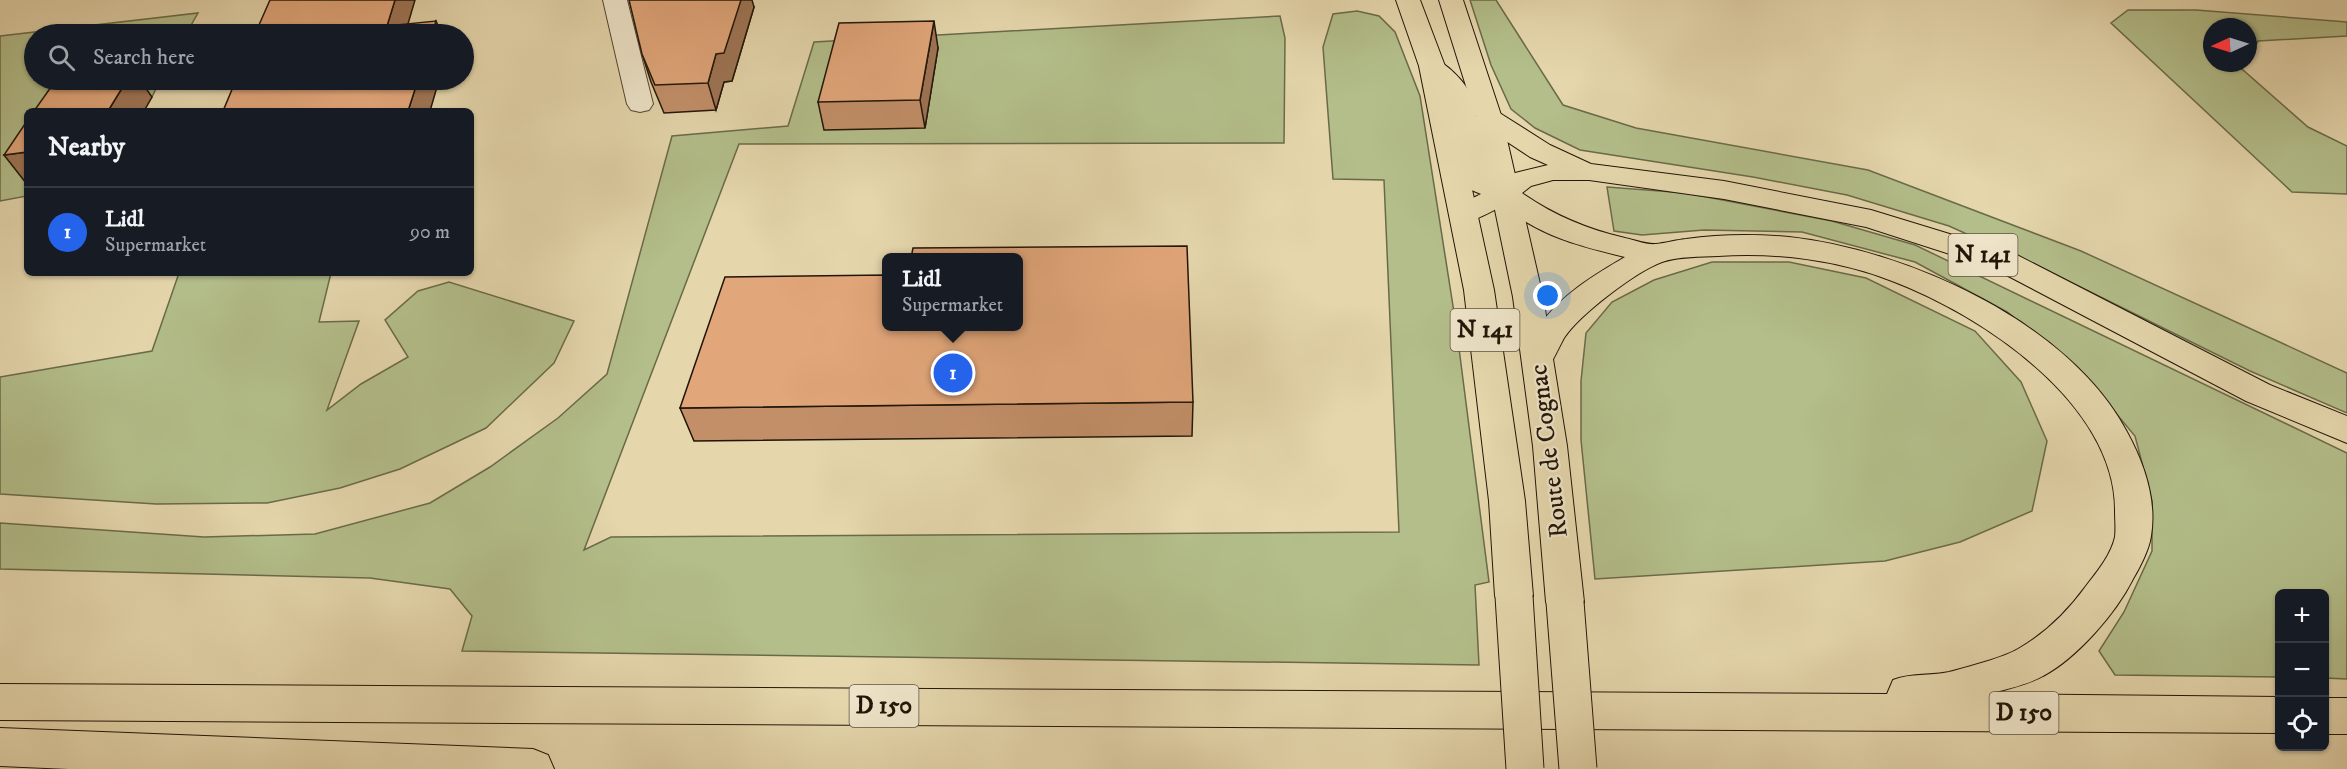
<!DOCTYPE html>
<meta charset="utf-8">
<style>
body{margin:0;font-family:"IM FELL DW Pica",serif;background:#20242c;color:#f1f3f6}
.controls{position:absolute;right:18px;bottom:18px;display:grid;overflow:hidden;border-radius:9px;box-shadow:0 2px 4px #0004}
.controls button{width:54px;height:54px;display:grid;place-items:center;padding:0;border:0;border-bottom:2px solid #363941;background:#171b24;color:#f1f3f6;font:30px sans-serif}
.compass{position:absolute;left:2203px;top:18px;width:54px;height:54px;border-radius:50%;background:#171b24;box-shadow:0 2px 4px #0004;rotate:266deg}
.you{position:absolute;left:1548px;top:296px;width:21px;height:21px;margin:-15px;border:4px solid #fff;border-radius:50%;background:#1a73e8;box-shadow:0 0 0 9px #1a73e833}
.badge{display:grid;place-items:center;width:39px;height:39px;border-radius:50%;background:#2563eb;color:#fff;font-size:20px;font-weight:700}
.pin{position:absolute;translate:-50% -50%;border:3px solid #fff;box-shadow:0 2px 6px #0006}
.popup{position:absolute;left:882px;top:253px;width:141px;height:78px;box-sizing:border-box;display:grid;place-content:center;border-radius:9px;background:#171b24;filter:drop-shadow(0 2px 4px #0005);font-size:20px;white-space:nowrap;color:#9ea1a6}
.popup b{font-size:22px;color:#f1f3f6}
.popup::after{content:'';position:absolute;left:50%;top:100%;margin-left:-12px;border:12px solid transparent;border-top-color:#171b24}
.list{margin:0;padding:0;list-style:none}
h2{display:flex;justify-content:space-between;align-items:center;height:78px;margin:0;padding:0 24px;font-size:26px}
h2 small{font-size:20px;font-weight:400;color:#9ea1a6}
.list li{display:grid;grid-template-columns:39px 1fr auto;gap:18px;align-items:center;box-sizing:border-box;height:90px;padding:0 24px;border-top:2px solid #363941}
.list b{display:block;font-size:22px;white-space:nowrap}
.list p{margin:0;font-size:20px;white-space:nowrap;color:#9ea1a6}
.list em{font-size:20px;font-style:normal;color:#9ea1a6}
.icon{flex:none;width:33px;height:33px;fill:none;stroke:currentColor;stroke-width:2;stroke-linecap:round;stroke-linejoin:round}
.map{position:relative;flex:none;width:2347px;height:769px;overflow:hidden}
.search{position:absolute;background:#171b24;box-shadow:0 2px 4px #0004;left:24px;top:24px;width:450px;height:66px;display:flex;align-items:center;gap:15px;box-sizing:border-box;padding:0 21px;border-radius:33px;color:#9ea1a6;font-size:22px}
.panel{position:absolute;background:#171b24;box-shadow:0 2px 4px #0004;left:24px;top:108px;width:450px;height:168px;border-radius:9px}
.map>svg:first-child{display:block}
.green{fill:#b3be8a;stroke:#6a6a49;stroke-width:1.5}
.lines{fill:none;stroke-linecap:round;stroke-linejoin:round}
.minor-casing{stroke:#524531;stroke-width:2}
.primary-casing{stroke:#211508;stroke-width:2}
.trunk-casing{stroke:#211508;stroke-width:2}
.minor{fill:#eee4c9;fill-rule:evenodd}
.primary{fill:#e5d6ac;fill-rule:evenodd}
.trunk{fill:#e5d6ac;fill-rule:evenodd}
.primary-bridge-casing{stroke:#211508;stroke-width:39;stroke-linecap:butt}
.primary-bridge{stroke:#e5d6ac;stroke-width:37}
.wall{fill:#c28f69;stroke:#211508;stroke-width:1.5}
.shaded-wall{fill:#9e7455;stroke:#211508;stroke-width:1.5}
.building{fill:#e1a67a;stroke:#211508;stroke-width:1.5}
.labels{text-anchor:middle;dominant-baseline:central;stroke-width:4.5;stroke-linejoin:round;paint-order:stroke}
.shield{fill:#eee4c9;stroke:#5e5342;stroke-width:1.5}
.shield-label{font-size:24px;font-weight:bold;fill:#211508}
.street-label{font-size:26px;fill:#211508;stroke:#eee4c9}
</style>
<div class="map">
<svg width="2347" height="769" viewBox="0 0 2347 769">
<rect width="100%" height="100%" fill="#e5d6ac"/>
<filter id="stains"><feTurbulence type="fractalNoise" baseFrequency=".00333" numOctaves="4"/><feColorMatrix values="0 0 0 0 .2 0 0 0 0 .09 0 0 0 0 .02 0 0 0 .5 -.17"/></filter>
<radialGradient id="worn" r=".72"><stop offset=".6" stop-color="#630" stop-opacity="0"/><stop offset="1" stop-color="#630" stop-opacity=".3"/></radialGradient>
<path class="green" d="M 1470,0 L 1496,0 L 1563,105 L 1636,128 L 1868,170 L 2081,251 L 2347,373 L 2347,413 L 2250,371 L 2042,268 L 1949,226 L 1847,195 L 1753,177 L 1580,150 L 1535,128 L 1511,109 L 1491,65 Z
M 2128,10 L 2196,10 L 2347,22 L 2347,36 L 2258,41 L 2248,58 L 2248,27 L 2212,27 L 2212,63 L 2245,63 L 2242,69 L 2308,127 L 2347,146 L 2347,194 L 2292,192 L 2111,23 Z
M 1357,11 L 1379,16 L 1395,32 L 1420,96 L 1456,325 L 1489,582 L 1475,585 L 1479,665 L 462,651 L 472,616 L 450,589 L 370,578 L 0,569 L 0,523 L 204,537 L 315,534 L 430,503 L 490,467 L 558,418 L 607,374 L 672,136 L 788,126 L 814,42 L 1280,16 L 1285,38 L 1284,143 L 739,144 L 584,550 L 611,537 L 1399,532 L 1384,180 L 1333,179 L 1323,47 L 1333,14 Z
M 198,13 L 186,34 L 34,34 L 34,80 L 160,80 L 152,97 L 77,105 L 73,111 L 27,111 L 27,196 L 0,201 L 0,36 Z
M 1607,187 L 1686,193 L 1832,221 L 1915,245 L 2347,453 L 2347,679 L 2325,678 L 2324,594 L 2280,594 L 2279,677 L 2115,675 L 2099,651 L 2124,612 L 2152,551 L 2152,501 L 2135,436 L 2079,369 L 2007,312 L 1915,262 L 1802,232 L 1704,230 L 1642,235 L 1614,231 Z
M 1712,262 L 1789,262 L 1866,278 L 1975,331 L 2021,382 L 2047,441 L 2032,511 L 1960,542 L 1885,561 L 1595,579 L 1581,440 L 1581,381 L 1586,333 L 1612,302 L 1654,280 Z
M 179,273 L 331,273 L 319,322 L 359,321 L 327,410 L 361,384 L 408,357 L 385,320 L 418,291 L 449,282 L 574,321 L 554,363 L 486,428 L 400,469 L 340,488 L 267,503 L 156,504 L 0,494 L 0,377 L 152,351 Z"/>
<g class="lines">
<defs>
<path id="minor" d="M 603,0 L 627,0 L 653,104 L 649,110 L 640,112 L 631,110 L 627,104 Z"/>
<path id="primary" d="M 1396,0 L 1420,0 L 1445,66 L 1494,290 L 1525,501 L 1533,596 L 1527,607 L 1514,612 L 1501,607 L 1495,596 L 1489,501 L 1464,290 L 1419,66 Z
M 1439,0 L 1463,0 L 1502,118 L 1543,297 L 1567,446 L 1584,602 L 1579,613 L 1565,618 L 1551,613 L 1546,602 L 1533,446 L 1513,297 L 1476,118 Z"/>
<path id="trunk" d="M 1432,58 C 1445,62 1465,81 1470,94 C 1473,101 1474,110 1476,117 L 1480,112 L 1489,110 L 1498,112 L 1550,145 L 1591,164 L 1724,181 L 1871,210 L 2015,254 L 2270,385 L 2347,416 L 2347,443 L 2246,401 L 1993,268 L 1866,227 L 1724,199 L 1589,180 L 1553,180 L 1531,186 L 1522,193 C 1555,216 1587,229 1625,238 C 1635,240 1646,245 1656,244 C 1666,243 1676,240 1686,239 C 1720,234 1756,234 1789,237 C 1908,250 2070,323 2127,432 C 2144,463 2157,500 2151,536 C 2149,550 2140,567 2133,579 C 2116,613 2077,658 2043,676 C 2027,685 2006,689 1989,694 L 2280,697 L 2280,733 L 0,720 L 0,684 L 1887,694 L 1893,680 C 1911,673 1930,676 1949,672 C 1965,668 2005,657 2018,649 C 2046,633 2067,612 2086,586 C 2097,572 2111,555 2115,537 C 2116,529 2115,519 2115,511 C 2116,404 1982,315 1892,281 C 1838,260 1776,252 1718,256 C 1700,257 1679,256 1662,262 C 1635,272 1579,315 1564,338 C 1559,347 1555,357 1549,366 L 1538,369 L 1527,366 L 1522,358 C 1528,347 1533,335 1540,325 C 1561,295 1594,275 1625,257 C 1575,245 1544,237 1502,206 C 1486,214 1471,225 1453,220 L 1449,214 L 1453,208 L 1481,194 L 1469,189 L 1465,183 L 1444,95 L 1419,66 L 1423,61 ZM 1477,119 L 1480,124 L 1530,157 L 1548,165 L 1511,174 L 1501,182 L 1492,178 Z
M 2324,698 L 2347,698 L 2347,734 L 2324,734 Z
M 0,728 L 533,749 L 548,755 L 554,769 L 69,769 L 0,766 Z"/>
</defs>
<use href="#minor" class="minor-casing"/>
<use href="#primary" class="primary-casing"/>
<use href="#trunk" class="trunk-casing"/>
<use href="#minor" class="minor"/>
<use href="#primary" class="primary"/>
<use href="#trunk" class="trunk"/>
<defs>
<path id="primary-bridge" d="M 1514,596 L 1525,769
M 1565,602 L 1578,769"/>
</defs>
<use href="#primary-bridge" class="primary-bridge-casing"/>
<use href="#primary-bridge" class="primary-bridge"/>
</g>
<path class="wall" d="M 754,7 L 732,81 L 724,82 L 716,110 L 664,113 L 651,82 L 642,54 Z
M 938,48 L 925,128 L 824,130 L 818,102 Z
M 1193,402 L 1192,436 L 694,441 L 680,408 Z"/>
<path class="shaded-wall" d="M 395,0 L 415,0 L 405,34 L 387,26 Z
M 741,0 L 752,0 L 754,7 L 732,81 L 724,82 L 716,110 L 708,83 L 716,54 Z
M 436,21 L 442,34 L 432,34 Z
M 934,21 L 938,48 L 925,128 L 920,100 Z
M 127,80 L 140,80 L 152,97 L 144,111 L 108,111 Z
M 418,80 L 439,80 L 430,111 L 408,111 Z
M 27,152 L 27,183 L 26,183 L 4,155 Z"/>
<path class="building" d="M 270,0 L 395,0 L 387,26 L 436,21 L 432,34 L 255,34 Z
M 629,0 L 741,0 L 724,53 L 716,54 L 708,83 L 655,85 L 642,54 Z
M 934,21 L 920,100 L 818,102 L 839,23 Z
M 56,80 L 127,80 L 108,111 L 34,111 Z
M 236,80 L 418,80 L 408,111 L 223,111 Z
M 27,121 L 27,152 L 4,155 Z
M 1187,246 L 1193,402 L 680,408 L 725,277 L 887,275 L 887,327 L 1019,327 L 1019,258 L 911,258 L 913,248 Z"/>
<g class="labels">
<g class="shield">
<rect x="1948.5" y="234" width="69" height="42" rx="4.5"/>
<rect x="1450.5" y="309" width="69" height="42" rx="4.5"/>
<rect x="849.5" y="685" width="69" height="42" rx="4.5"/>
<rect x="1989.5" y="692" width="69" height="42" rx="4.5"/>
</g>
<g class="shield-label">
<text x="1983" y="255">N 141</text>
<text x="1485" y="330">N 141</text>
<text x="884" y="706">D 150</text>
<text x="2024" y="713">D 150</text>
</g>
<g class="street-label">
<text transform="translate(1549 451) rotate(-97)">Route de Cognac</text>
</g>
</g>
<rect width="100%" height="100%" filter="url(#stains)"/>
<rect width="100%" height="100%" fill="url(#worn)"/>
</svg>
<div class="controls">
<button>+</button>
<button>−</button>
<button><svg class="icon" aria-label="locate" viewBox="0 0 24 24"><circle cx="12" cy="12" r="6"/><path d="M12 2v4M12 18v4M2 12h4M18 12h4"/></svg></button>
</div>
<svg class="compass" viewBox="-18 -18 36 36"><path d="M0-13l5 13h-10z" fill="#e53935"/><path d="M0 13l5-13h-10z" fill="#9ea1a6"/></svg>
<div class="you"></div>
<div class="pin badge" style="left:953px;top:373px">1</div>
<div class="popup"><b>Lidl</b>Supermarket</div>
<div class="search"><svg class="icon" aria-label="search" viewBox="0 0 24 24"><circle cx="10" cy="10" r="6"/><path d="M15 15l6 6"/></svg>Search here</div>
<section class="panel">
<h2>Nearby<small></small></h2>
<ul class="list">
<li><span class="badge">1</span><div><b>Lidl</b><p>Supermarket</p></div><em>90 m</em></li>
</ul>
</section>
</div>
